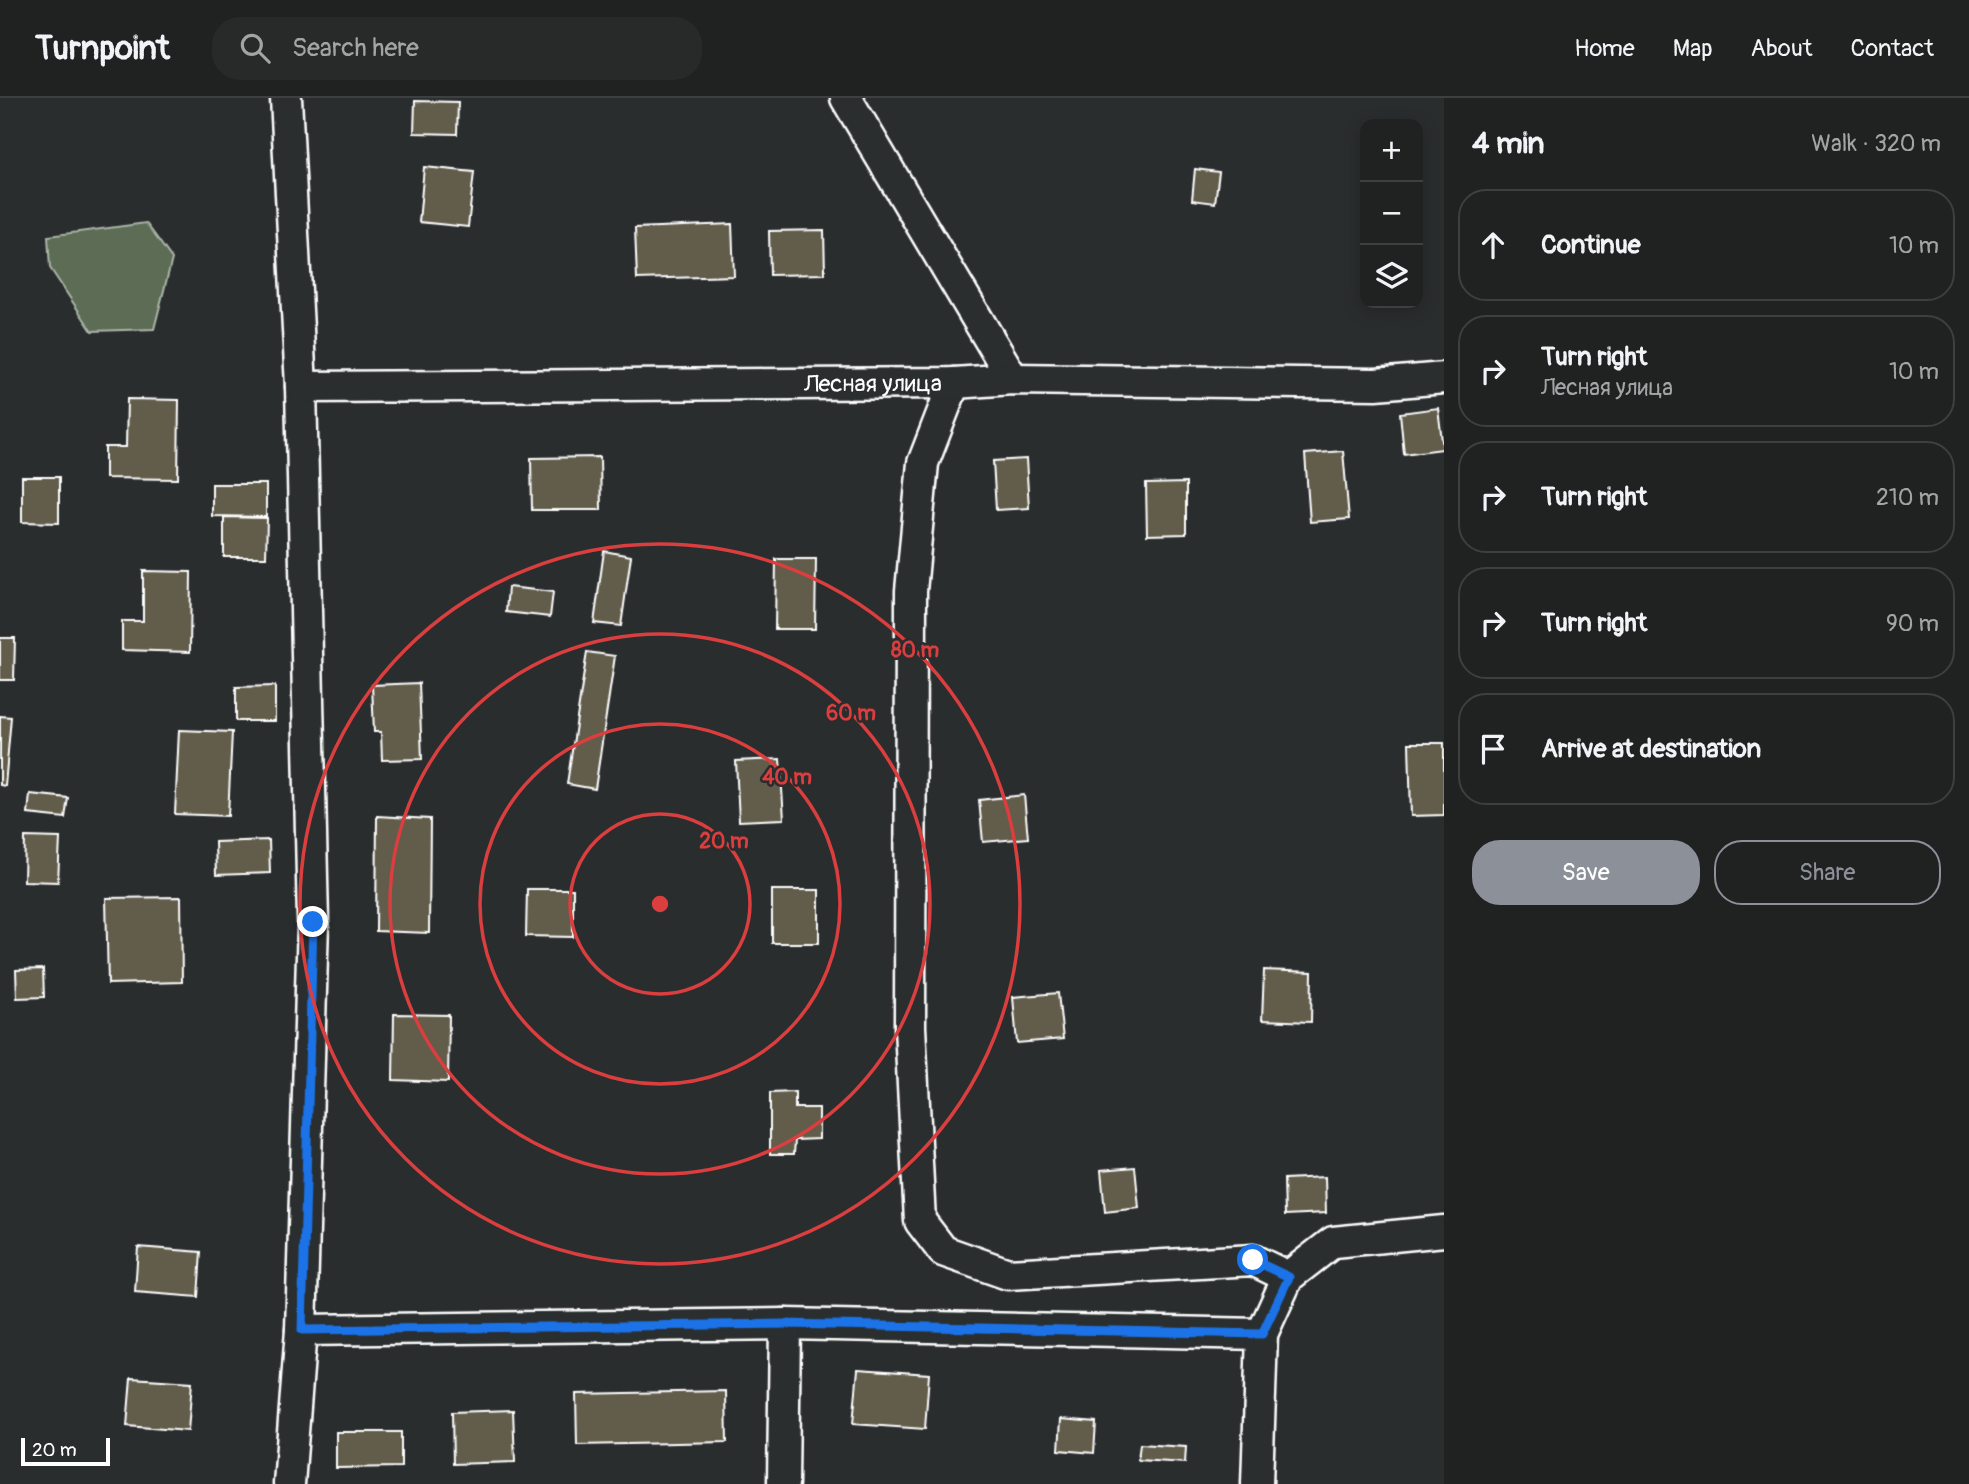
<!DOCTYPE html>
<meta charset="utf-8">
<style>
body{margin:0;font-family:Pangolin,sans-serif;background:#282a2a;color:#f1f3f6}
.controls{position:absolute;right:21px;top:21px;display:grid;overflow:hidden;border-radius:14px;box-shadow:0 4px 18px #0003}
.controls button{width:63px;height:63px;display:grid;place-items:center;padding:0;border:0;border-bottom:2px solid #3d3f40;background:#202222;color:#f1f3f6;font:35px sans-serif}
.scale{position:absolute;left:21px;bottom:18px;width:89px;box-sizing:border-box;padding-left:7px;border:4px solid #fff;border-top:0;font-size:19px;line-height:24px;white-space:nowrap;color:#fff;-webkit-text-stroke:5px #2a2d2e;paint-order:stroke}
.stop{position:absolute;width:21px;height:21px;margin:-16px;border:5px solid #1a73e8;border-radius:50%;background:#fff}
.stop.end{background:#1a73e8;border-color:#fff;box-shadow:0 2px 7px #0008}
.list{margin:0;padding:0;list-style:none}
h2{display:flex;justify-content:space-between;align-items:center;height:91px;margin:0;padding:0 28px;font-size:30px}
h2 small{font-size:23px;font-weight:400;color:#a2a4a5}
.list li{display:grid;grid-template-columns:46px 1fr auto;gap:21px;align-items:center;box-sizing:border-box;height:112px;margin:0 14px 14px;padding:0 14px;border:2px solid #3d3f40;border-radius:28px}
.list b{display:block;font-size:26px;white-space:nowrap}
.list p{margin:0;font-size:23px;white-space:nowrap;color:#a2a4a5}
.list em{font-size:23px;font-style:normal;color:#a2a4a5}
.actions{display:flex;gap:14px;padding:21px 28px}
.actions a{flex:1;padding:16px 0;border:2px solid #8c9099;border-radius:28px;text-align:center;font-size:24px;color:#8c9099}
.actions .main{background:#8c9099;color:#fff}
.icon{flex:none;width:38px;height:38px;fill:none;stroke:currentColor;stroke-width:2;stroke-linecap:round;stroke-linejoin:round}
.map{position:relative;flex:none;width:1444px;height:1386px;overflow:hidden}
header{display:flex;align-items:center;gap:42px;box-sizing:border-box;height:98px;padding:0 35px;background:#202222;border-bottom:2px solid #3d3f40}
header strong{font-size:33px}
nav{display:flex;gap:38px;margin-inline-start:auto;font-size:24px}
.search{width:490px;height:63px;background:#282a2a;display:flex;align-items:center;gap:18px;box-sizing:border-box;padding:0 24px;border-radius:28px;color:#a2a4a5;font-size:26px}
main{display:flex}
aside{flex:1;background:#202222}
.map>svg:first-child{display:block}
.green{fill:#5b6c55;stroke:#adb6aa;stroke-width:2}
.building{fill:#625c4b;stroke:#fff;stroke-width:2}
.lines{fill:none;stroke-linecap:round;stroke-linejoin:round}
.street-casing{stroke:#fff;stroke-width:35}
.street{stroke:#2a2d2e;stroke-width:30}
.route{stroke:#1a73e8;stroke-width:9}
.ring{fill:none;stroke:#da3e3e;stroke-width:3.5}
.labels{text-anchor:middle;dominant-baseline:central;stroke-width:5;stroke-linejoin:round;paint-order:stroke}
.street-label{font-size:24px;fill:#fff;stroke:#2a2d2e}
.centre{fill:#da3e3e;stroke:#2a2d2e;stroke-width:3.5}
.ring-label{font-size:21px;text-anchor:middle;font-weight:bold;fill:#da3e3e;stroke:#2a2d2e;stroke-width:5;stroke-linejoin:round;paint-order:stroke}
</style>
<header>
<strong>Turnpoint</strong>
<div class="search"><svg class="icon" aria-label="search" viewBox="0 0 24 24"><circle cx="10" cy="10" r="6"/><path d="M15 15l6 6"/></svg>Search here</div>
<nav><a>Home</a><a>Map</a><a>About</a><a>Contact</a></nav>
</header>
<main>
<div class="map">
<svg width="1444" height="1386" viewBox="0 0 1444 1386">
<rect width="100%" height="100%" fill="#2a2d2e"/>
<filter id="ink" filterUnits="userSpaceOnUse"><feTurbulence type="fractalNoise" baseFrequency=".0143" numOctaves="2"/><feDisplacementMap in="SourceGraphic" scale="14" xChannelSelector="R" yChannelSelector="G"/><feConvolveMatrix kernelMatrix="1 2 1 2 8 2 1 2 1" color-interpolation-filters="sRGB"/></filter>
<g filter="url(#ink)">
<path class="green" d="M 146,125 L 172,161 L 154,231 L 92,233 L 50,170 L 48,138 Z"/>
<path class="building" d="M 415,3 L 458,4 L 457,36 L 414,35 Z
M 424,69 L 474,74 L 468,129 L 419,124 Z
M 1195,71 L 1219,74 L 1215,105 L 1192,102 Z
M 732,126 L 734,178 L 637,181 L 635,130 Z
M 824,132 L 825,176 L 770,177 L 769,133 Z
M 127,301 L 179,302 L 178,381 L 105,380 L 105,349 L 126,349 Z
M 1438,310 L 1443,351 L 1404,356 L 1400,315 Z
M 1343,353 L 1349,421 L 1310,424 L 1305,356 Z
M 600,359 L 601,412 L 532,412 L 531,360 Z
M 1026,361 L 1029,410 L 996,412 L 993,363 Z
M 22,379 L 59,379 L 59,425 L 22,424 Z
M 1186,385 L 1186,436 L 1147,437 L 1146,386 Z
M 212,386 L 266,386 L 266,419 L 212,418 Z
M 224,419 L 267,420 L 266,459 L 224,459 Z
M 604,453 L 631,458 L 621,528 L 594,525 Z
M 776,461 L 816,461 L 815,531 L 775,531 Z
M 143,473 L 191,474 L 190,554 L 122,552 L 122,523 L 143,523 Z
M 508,489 L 553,494 L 550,519 L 506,514 Z
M 0,540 L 15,540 L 14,582 L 0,582 Z
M 587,554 L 615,558 L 595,691 L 567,686 Z
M 419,585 L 422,661 L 382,662 L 381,634 L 374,634 L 372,587 Z
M 275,588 L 275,623 L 236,623 L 236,589 Z
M 0,618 L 11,619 L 5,688 L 0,687 Z
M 179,632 L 232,634 L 228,718 L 175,716 Z
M 1409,645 L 1444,645 L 1444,717 L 1411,718 Z
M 780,661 L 784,721 L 739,723 L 736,663 Z
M 30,696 L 68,700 L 65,720 L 28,716 Z
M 1024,697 L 1028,740 L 983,744 L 979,702 Z
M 377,718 L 430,721 L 429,835 L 376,833 Z
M 25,739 L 60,740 L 58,784 L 24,783 Z
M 269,742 L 270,775 L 216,777 L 215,744 Z
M 527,791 L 573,791 L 573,839 L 526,838 Z
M 772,792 L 819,792 L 819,845 L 772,845 Z
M 181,799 L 182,884 L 108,886 L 106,800 Z
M 43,871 L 44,899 L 17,900 L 16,872 Z
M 1264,872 L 1312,874 L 1311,924 L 1262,922 Z
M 1058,895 L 1063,941 L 1017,945 L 1013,899 Z
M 394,916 L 449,917 L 448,984 L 393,982 Z
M 795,994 L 795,1010 L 819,1010 L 819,1041 L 795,1042 L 794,1056 L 770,1056 L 770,995 Z
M 1135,1069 L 1139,1110 L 1105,1114 L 1101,1072 Z
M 1325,1079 L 1326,1115 L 1285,1117 L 1284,1081 Z
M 138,1149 L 201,1154 L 198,1199 L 135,1194 Z
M 858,1271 L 929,1276 L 925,1331 L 853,1326 Z
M 131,1280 L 192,1284 L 188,1333 L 127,1328 Z
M 726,1293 L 727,1344 L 577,1347 L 576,1296 Z
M 513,1312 L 515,1364 L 453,1366 L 452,1314 Z
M 1061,1321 L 1096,1324 L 1094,1355 L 1059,1352 Z
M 336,1334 L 401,1334 L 401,1369 L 336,1370 Z
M 1140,1346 L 1186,1349 L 1185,1365 L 1138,1362 Z"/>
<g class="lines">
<defs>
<g id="street">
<path d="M 286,0 L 301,289 L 313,824 L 301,1232 L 289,1386"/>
<path d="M 846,0 L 1013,281"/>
<path d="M 954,285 L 923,365 L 911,493 L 910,929 L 920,1123 L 943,1153 L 1008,1176 L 1253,1162 L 1288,1179"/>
<path id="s1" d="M 301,289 L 954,285 L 1013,281 L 1376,286 L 1444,280"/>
<path d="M 301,1232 L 785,1226 L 1262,1236"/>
<path d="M 783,1386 L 785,1226"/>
<path d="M 1257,1386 L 1262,1236 L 1288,1179 L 1333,1144 L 1444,1133"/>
</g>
</defs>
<use href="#street" class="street-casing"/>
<use href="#street" class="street"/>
</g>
</g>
<g class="lines" filter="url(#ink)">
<path class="route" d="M 313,824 L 302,1232 L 785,1226 L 1262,1236 L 1289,1179 L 1253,1162"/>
</g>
<g class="ring">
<circle cx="660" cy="806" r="90"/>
<circle cx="660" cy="806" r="180"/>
<circle cx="660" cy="806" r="270"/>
<circle cx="660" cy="806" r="360"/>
</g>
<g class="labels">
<g class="street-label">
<text stroke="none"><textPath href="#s1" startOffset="572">Лесная улица</textPath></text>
</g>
</g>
<circle cx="660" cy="806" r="10" class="centre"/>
<g class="ring-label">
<text x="915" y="559">80 m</text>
<text x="851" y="622">60 m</text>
<text x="787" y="686">40 m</text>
<text x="724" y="750">20 m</text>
</g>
</svg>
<div class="controls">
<button>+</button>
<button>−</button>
<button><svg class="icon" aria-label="layers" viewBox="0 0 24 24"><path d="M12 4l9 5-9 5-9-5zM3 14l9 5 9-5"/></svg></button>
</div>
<div class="scale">20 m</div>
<div class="stop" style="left:1253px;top:1162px"></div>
<div class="stop end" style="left:313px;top:824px"></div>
</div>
<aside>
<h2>4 min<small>Walk · 320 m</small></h2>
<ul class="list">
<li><svg class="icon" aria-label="ahead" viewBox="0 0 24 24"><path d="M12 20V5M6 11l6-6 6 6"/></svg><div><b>Continue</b></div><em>10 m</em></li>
<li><svg class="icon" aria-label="right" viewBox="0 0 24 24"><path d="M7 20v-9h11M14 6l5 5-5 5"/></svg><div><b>Turn right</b><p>Лесная улица</p></div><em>10 m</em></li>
<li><svg class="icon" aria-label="right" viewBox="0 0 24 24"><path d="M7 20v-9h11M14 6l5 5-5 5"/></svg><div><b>Turn right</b></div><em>210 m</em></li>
<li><svg class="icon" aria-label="right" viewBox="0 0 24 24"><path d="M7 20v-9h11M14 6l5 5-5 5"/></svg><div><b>Turn right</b></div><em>90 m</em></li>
<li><svg class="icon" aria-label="arrive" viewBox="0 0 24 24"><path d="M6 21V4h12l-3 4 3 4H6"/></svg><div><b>Arrive at destination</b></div></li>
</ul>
<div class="actions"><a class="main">Save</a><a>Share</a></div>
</aside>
</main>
